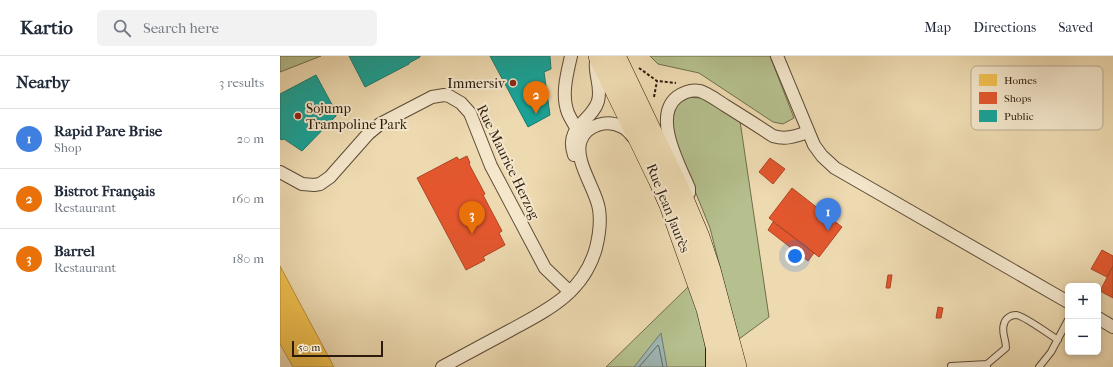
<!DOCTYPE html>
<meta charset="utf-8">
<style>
body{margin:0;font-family:"IM FELL French Canon",serif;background:#f2f2f3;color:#1f2937}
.controls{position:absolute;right:12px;bottom:12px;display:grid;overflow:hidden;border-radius:6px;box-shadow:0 2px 6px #0003}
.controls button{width:36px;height:36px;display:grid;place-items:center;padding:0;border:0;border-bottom:1px solid #e0e1e3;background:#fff;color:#1f2937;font:20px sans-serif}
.scale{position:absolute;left:12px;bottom:10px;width:91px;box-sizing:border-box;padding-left:4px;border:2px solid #2c1b0d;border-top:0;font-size:11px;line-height:14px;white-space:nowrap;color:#2c1b0d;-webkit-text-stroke:3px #f4e7cc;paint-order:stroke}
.you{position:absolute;left:515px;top:200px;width:14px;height:14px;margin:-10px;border:3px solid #fff;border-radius:50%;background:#1a73e8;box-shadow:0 0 0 6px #1a73e833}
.badge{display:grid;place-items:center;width:26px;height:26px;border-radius:50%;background:#d93025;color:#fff;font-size:13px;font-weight:700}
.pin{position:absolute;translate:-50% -33px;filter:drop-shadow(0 1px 2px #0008)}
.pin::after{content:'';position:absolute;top:21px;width:14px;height:12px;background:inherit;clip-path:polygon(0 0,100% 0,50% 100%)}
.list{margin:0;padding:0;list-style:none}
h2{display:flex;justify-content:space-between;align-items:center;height:52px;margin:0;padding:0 16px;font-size:17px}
h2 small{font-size:13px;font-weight:400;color:#747a83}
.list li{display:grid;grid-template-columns:26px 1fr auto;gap:12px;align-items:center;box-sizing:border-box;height:60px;padding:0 16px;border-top:1px solid #e0e1e3}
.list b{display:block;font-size:15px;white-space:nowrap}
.list p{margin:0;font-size:13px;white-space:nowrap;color:#747a83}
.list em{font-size:13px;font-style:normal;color:#747a83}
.icon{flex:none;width:22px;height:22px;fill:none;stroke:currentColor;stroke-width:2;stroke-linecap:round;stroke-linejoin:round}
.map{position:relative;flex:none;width:833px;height:311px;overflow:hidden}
header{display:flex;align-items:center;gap:24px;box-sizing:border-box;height:56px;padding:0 20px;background:#fff;border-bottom:1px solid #e0e1e3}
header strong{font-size:19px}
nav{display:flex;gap:22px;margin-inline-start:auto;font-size:14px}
.search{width:280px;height:36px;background:#f2f2f3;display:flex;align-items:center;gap:10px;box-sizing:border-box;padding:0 14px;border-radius:6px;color:#747a83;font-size:15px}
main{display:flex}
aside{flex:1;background:#fff}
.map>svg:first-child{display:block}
.green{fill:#b5c08e;stroke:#706e4e}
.water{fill:#9eb8b6;stroke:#707972}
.homes{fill:#f2c14e;stroke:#b78f3a}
.shops{fill:#e4572e;stroke:#ad4524}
.public{fill:#17a398;stroke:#1d7a6e}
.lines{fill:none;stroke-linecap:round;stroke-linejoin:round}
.shore{stroke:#656a62;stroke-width:1}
.service-casing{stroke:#5c4b36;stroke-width:8}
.minor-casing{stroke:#5c4b36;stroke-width:14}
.primary-casing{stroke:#2c1b0d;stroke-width:20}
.motorway-casing{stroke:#2c1b0d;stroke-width:24}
.path{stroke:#2c1b0d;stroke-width:2;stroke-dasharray:3 2;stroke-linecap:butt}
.service{stroke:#f4e7cc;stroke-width:6}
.minor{stroke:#f4e7cc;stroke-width:12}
.primary{stroke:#eedab1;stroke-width:19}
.motorway{stroke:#eedab1;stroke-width:22}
.poi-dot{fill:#8f2418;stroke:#f4e7cc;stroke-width:1.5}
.labels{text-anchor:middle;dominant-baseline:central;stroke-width:4;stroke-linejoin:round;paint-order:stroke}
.poi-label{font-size:14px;fill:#2c1b0d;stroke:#f4e7cc;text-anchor:end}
.street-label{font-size:14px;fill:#2c1b0d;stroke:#f4e7cc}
.key{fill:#f4e7cc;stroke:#b8aa93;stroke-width:1}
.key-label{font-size:11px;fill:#2c1b0d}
</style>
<header>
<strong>Kartio</strong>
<div class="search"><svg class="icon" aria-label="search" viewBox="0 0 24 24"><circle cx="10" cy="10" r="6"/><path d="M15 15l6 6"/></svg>Search here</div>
<nav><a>Map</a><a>Directions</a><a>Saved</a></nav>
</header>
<main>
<aside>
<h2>Nearby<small>3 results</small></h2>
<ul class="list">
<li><span class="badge" style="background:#3f7fe0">1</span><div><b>Rapid Pare Brise</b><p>Shop</p></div><em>20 m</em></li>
<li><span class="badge" style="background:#e8710a">2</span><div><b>Bistrot Français</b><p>Restaurant</p></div><em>160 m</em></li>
<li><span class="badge" style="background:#e8710a">3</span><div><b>Barrel</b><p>Restaurant</p></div><em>180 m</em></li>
</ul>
</aside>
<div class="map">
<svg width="833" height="311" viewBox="0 0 833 311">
<rect width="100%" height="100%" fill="#eedab1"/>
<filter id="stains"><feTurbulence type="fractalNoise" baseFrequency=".005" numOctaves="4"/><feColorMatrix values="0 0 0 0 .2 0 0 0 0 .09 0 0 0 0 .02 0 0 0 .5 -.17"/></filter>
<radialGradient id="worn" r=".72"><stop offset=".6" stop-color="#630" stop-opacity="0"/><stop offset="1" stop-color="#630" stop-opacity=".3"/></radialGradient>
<path class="green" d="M 0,0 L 41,0 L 0,16 Z
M 370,0 L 490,0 L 514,62 L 503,68 L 493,66 L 419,17 L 378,8 Z
M 406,41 L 420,42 L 431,46 L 460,65 L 489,261 L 459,283 L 445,231 L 430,172 L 392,78 C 391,59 392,53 406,41 Z
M 410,229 L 423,273 L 428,311 L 326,311 Z"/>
<path class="water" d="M 381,277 L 387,311 L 354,311 Z"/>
<path class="homes" d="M 0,210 L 54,311 L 13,311 L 0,288 Z"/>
<path class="shops" d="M 187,100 L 190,107 L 189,108 L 205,138 L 203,139 L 222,175 L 219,177 L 225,189 L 203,201 L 205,204 L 186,214 L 137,122 L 177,101 L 179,104 Z
M 490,102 L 505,113 L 493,128 L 479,116 Z
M 512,132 L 562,171 L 539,201 L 489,162 Z
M 493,166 L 534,197 L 528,205 L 488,174 Z
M 822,194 L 833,200 L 833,210 L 827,221 L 811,213 Z
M 833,210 L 833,242 L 820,235 Z
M 608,219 L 612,219 L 610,232 L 606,232 Z
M 658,251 L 663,252 L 661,262 L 656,262 Z"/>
<path class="public" d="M 69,0 L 140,0 L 140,1 L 129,7 L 129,8 L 85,31 Z
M 210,0 L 270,0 L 271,13 L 264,16 L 270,59 L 248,71 Z
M 36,19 L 56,56 L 56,60 L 22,95 L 4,83 L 1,84 L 0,82 L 0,38 Z"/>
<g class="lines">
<path class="shore" d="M 359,311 L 378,289 L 379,291 L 383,311"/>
<defs>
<path id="service" d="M 671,310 L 707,308
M 707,311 L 707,308 L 726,292 C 726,283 721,276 724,268 C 725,263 730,259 736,259 C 743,259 770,279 778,284
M 759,311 L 771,296 L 788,264"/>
<path id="minor" d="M 291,0 C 287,18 281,39 288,57 C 291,64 296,71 299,77
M 497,0 L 534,89 L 542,100 L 555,112 L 788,246
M 294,99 C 284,70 312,66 318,45 C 322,31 314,18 316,5
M 0,116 L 22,128 L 34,129 L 40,128 L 50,121 L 88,78 L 100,68 L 152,41 L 164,39 L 169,40 L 181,47 L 190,57 L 211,110 L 265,212 L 290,236
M 409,137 L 409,132 C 400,110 372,61 397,41 C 404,36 411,33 420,35 C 429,38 438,45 446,50 C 462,60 478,70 493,80 C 506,84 516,80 528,76
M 818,262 L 833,271
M 162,311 C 184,299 207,287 229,275 C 267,254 303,238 316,192 C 319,180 321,166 319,153 C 316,133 293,104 301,84 C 307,69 327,63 342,71 C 346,73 350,77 353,81"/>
<path id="primary" d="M 318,0 L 378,124 L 389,149 L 426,253 L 439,306
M 336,0 L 401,136 L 420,181 L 431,214 L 457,311"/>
<path id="motorway" d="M 437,291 L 437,311"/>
</defs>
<use href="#service" class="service-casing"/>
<use href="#minor" class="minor-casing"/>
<use href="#primary" class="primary-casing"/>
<use href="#motorway" class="motorway-casing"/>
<path class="path" d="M 359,12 L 377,25 L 396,27
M 374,41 L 377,25"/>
<use href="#service" class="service"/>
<use href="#minor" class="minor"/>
<use href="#primary" class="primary"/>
<use href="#motorway" class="motorway"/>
</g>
<g class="poi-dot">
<circle cx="233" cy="27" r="4"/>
<circle cx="18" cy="60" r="4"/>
</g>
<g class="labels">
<g class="poi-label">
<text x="225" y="27">Immersiv</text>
<text x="26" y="52" text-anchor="start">Sojump<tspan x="26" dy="16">Trampoline Park</tspan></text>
</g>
<g class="street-label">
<text transform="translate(228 106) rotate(64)">Rue Maurice Herzog</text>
<text transform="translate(388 152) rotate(68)">Rue Jean Jaurès</text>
</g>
</g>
<rect x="691" y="10" width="132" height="64" rx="6" class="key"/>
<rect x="699" y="18" width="18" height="12" fill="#f2c14e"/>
<rect x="699" y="36" width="18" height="12" fill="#e4572e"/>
<rect x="699" y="54" width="18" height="12" fill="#17a398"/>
<g class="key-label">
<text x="724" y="28">Homes</text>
<text x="724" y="46">Shops</text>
<text x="724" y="64">Public</text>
</g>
<rect width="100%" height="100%" filter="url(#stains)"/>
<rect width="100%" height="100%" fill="url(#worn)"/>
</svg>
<div class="controls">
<button>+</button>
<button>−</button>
</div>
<div class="scale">50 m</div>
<div class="you"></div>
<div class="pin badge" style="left:548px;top:175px;background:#3f7fe0">1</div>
<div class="pin badge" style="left:256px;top:58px;background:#e8710a">2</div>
<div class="pin badge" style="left:192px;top:178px;background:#e8710a">3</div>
</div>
</main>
